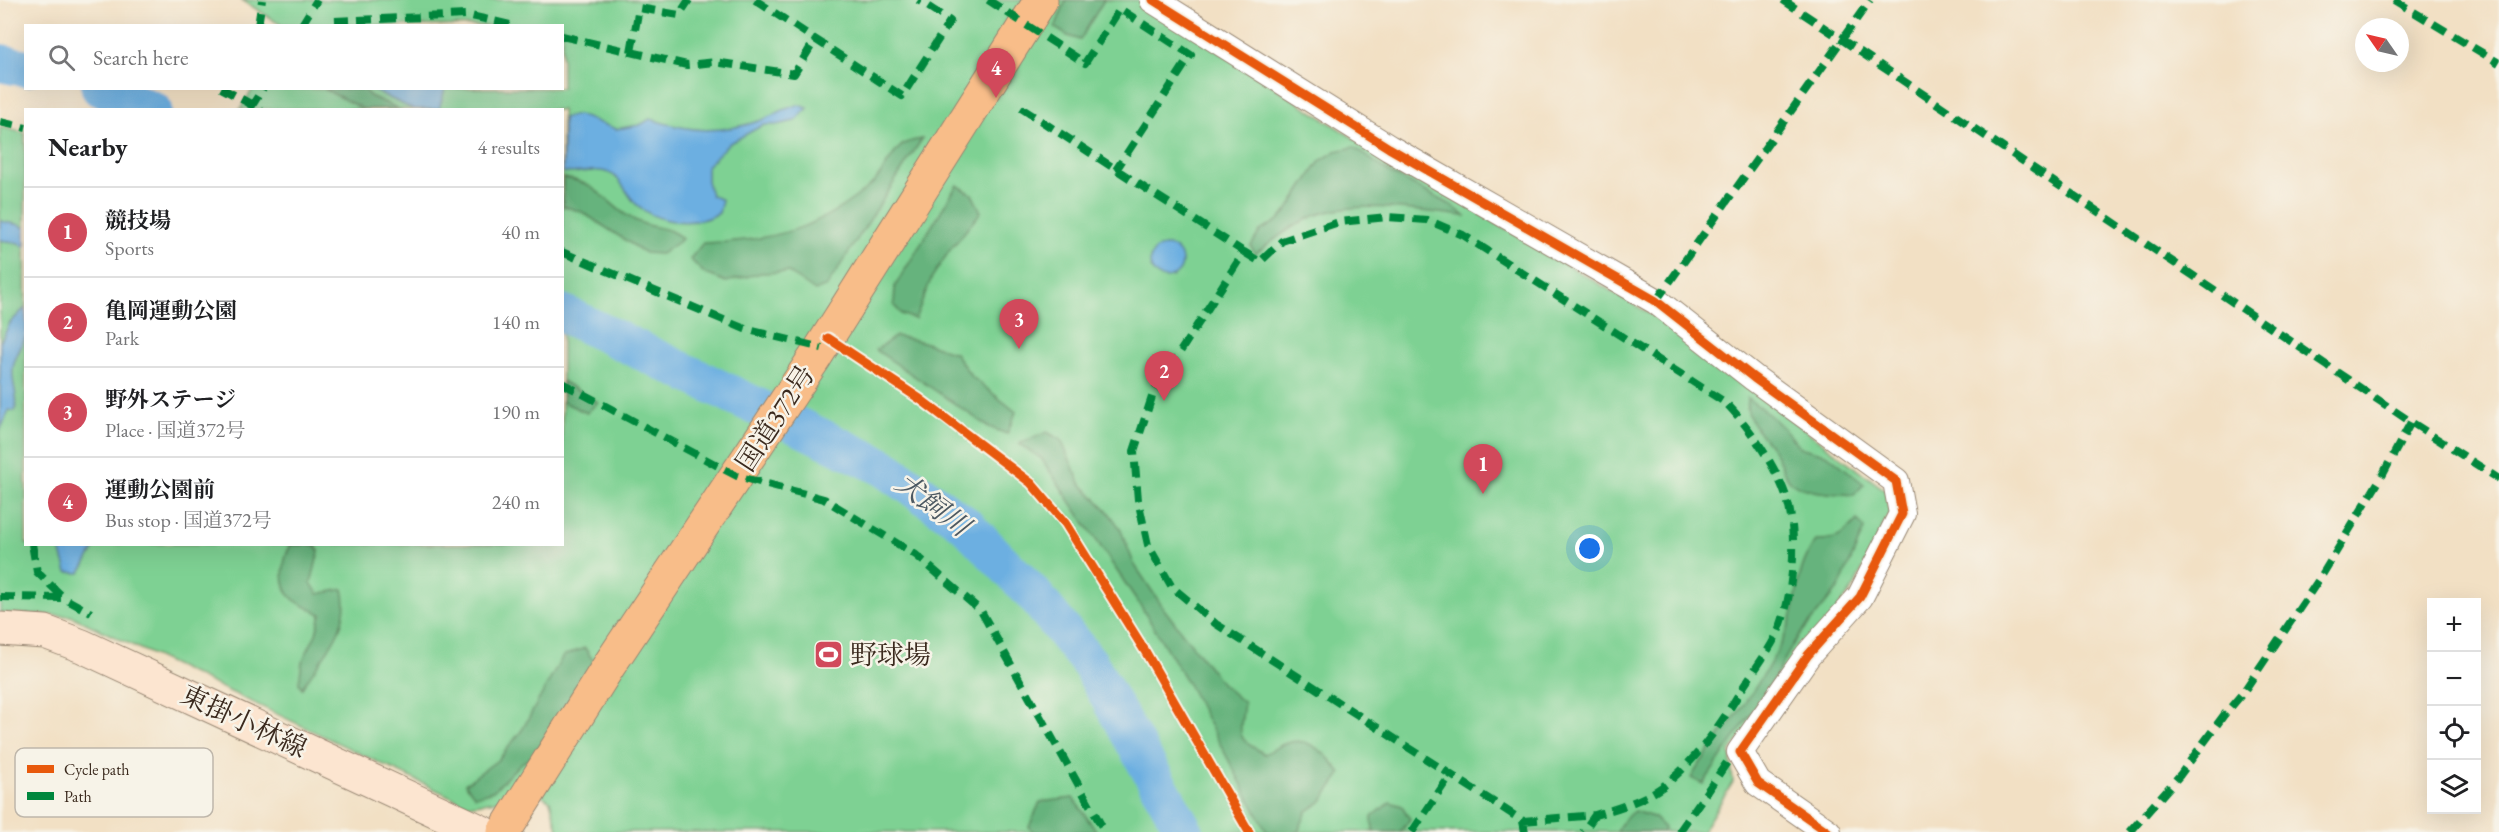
<!DOCTYPE html>
<meta charset="utf-8">
<style>
body{margin:0;font-family:"EB Garamond","Noto Serif JP",serif;background:#f6f6f6;color:#202124}
.controls{position:absolute;right:18px;bottom:18px;display:grid;overflow:hidden;border-radius:0px;box-shadow:0 6px 24px #0002}
.controls button{width:54px;height:54px;display:grid;place-items:center;padding:0;border:0;border-bottom:2px solid #e0e0e0;background:#fff;color:#202124;font:30px sans-serif}
.compass{position:absolute;left:2355px;top:18px;width:54px;height:54px;border-radius:50%;background:#fff;box-shadow:0 6px 24px #0002;rotate:304deg}
.you{position:absolute;left:1590px;top:549px;width:21px;height:21px;margin:-15px;border:4px solid #fff;border-radius:50%;background:#1a73e8;box-shadow:0 0 0 9px #1a73e833}
.badge{display:grid;place-items:center;width:39px;height:39px;border-radius:50%;background:#d1495b;color:#fff;font-size:20px;font-weight:700}
.pin{position:absolute;translate:-50% -50px;filter:drop-shadow(0 2px 3px #0008)}
.pin::after{content:'';position:absolute;top:32px;width:21px;height:18px;background:inherit;clip-path:polygon(0 0,100% 0,50% 100%)}
.list{margin:0;padding:0;list-style:none}
h2{display:flex;justify-content:space-between;align-items:center;height:78px;margin:0;padding:0 24px;font-size:26px}
h2 small{font-size:20px;font-weight:400;color:#757577}
.list li{display:grid;grid-template-columns:39px 1fr auto;gap:18px;align-items:center;box-sizing:border-box;height:90px;padding:0 24px;border-top:2px solid #e0e0e0}
.list b{display:block;font-size:22px;white-space:nowrap}
.list p{margin:0;font-size:20px;white-space:nowrap;color:#757577}
.list em{font-size:20px;font-style:normal;color:#757577}
.icon{flex:none;width:33px;height:33px;fill:none;stroke:currentColor;stroke-width:2;stroke-linecap:round;stroke-linejoin:round}
.map{position:relative;flex:none;width:2499px;height:832px;overflow:hidden}
.search{position:absolute;background:#fff;box-shadow:0 6px 24px #0002;left:24px;top:24px;width:540px;height:66px;display:flex;align-items:center;gap:15px;box-sizing:border-box;padding:0 21px;border-radius:0px;color:#757577;font-size:22px}
.panel{position:absolute;background:#fff;box-shadow:0 6px 24px #0002;left:24px;top:108px;width:540px;height:438px;border-radius:0px}
.map>svg:first-child{display:block}
.green{fill:#7ed193;stroke:#5c7e58;stroke-width:1.5}
.forest{fill:#66b37d;stroke:#506e4e;stroke-width:1.5}
.water{fill:#6cafe1;stroke:#546c80;stroke-width:1.5}
.lines{fill:none;stroke-linecap:round;stroke-linejoin:round}
.river{stroke:#6cafe1;stroke-width:38}
.minor-casing{stroke:#968571;stroke-width:28}
.secondary-casing{stroke:#968571;stroke-width:35}
.trunk-casing{stroke:#968571;stroke-width:35}
.minor{stroke:#fff;stroke-width:26}
.secondary{stroke:#fce5d0;stroke-width:33}
.trunk{stroke:#f8bd89;stroke-width:33}
.quiet{stroke:#00873e;stroke-width:8;stroke-dasharray:15 8;stroke-linecap:butt}
.cycleway-casing{stroke:#f7f3e8;stroke-width:13}
.cycleway{stroke:#e8590c;stroke-width:9}
.labels{text-anchor:middle;dominant-baseline:central;stroke-width:5;stroke-linejoin:round;paint-order:stroke}
.street-label{font-size:27px;fill:#3b2a1e;stroke:#f7f3e8}
.poi-label{font-size:27px;fill:#3b2a1e;stroke:#f7f3e8;text-anchor:start}
.water-label{font-size:28px;font-style:italic;fill:#4c5962;stroke:#f7f3e8}
.key{fill:#f7f3e8;stroke:#bfb7ab;stroke-width:1.5}
.key-label{font-size:16px;fill:#3b2a1e}
</style>
<div class="map">
<svg width="2499" height="832" viewBox="0 0 2499 832">
<rect width="100%" height="100%" fill="#f7f3e8"/>
<filter id="ink" filterUnits="userSpaceOnUse"><feTurbulence type="fractalNoise" baseFrequency=".0167" numOctaves="2"/><feDisplacementMap in="SourceGraphic" scale="12" xChannelSelector="R" yChannelSelector="G"/><feConvolveMatrix kernelMatrix="1 2 1 2 8 2 1 2 1" color-interpolation-filters="sRGB"/></filter>
<filter id="wash" filterUnits="userSpaceOnUse"><feTurbulence type="fractalNoise" baseFrequency=".008" numOctaves="4" result="noise"/><feDisplacementMap in="SourceGraphic" scale="24" xChannelSelector="R" yChannelSelector="G"/><feGaussianBlur stdDeviation="1.35" result="paint"/><feColorMatrix in="noise" values="0 0 0 0 0 0 0 0 0 0 0 0 0 0 0 0 0 1.4 0 .05"/><feComposite in="paint" operator="in"/></filter>
<g filter="url(#wash)">
<rect width="100%" height="100%" fill="#f2e0c4"/>
<path class="green" d="M 242,0 L 1141,0 L 1364,145 L 1652,315 L 1885,490 L 1890,511 L 1854,587 L 1730,752 L 1733,782 L 1702,832 L 559,832 L 550,801 L 522,782 L 510,799 L 468,805 L 71,616 L 0,613 L 0,127 L 25,133 L 26,544 L 562,544 L 562,110 L 240,109 L 253,89 L 562,88 L 562,26 L 281,25 Z"/>
<path class="forest" d="M 1066,0 L 1104,0 L 1080,40 L 1068,36 L 1055,28 Z
M 324,89 L 363,89 L 370,96 L 399,109 L 363,109 Z
M 922,139 L 827,286 L 815,291 L 788,272 L 761,273 L 726,282 L 704,273 L 690,259 L 703,243 C 771,241 820,230 873,183 C 883,174 893,150 904,144 C 909,141 917,140 922,139 Z
M 1354,147 L 1392,174 L 1451,205 L 1465,216 C 1414,211 1347,196 1301,222 C 1285,231 1270,243 1255,254 L 1251,246 L 1260,231 L 1277,221 L 1287,211 L 1320,161 L 1336,151 Z
M 563,178 C 601,181 611,213 644,224 C 658,229 671,227 682,239 L 661,254 L 645,253 L 582,212 L 563,206 Z
M 957,185 L 972,194 L 981,212 L 950,250 L 932,277 L 915,319 L 901,314 L 894,305 L 895,286 Z
M 896,336 L 920,341 L 955,353 L 971,376 L 1016,412 L 1007,434 L 989,427 L 876,350 Z
M 562,381 L 598,402 L 587,413 L 563,402 Z
M 1747,398 C 1768,412 1785,427 1799,447 L 1828,455 L 1864,484 L 1854,495 C 1834,493 1808,494 1791,482 C 1782,475 1782,463 1776,454 C 1765,436 1744,422 1747,398 Z
M 1047,432 L 1061,440 L 1080,483 L 1107,510 L 1120,528 L 1134,564 L 1164,609 L 1222,684 L 1244,703 C 1240,736 1234,738 1265,754 C 1272,751 1279,745 1287,743 C 1309,735 1330,757 1341,774 L 1321,802 L 1307,811 L 1298,832 L 1267,832 L 1188,684 L 1142,608 L 1041,458 L 1019,444 Z
M 1857,520 L 1864,529 L 1840,586 L 1795,641 L 1770,686 L 1703,784 L 1691,778 C 1704,755 1721,735 1737,714 C 1753,692 1773,661 1785,635 C 1801,601 1792,574 1816,541 C 1835,542 1845,534 1857,520 Z
M 291,545 L 315,545 L 319,551 L 311,583 L 318,594 L 343,589 C 353,628 321,657 302,688 L 299,683 L 302,662 L 316,634 L 321,614 C 312,609 299,605 292,598 C 278,585 283,558 291,545 Z
M 585,648 L 594,662 L 534,756 L 521,763 L 493,791 L 475,796 L 465,784 L 499,759 L 522,730 L 563,656 Z
M 1073,798 L 1097,832 L 1034,832 L 1029,827 L 1040,802 Z
M 1390,802 L 1402,806 L 1410,819 L 1401,832 L 1373,832 L 1372,817 Z
M 1634,811 L 1653,817 L 1664,828 L 1663,832 L 1617,832 L 1624,819 Z"/>
<path class="water" d="M 370,89 L 445,88 L 445,89 L 439,109 L 413,109 Z
M 798,105 L 808,108 L 795,121 L 776,125 L 763,125 L 728,144 L 707,166 L 707,181 L 711,195 L 722,200 L 719,213 C 695,227 657,224 636,204 C 628,196 623,182 613,175 C 598,165 578,176 563,172 L 563,118 L 578,115 L 616,129 L 640,125 L 650,119 C 690,132 719,134 759,121 C 773,116 783,108 798,105 Z
M 0,221 L 20,225 L 25,228 L 25,248 L 19,243 L 0,240 Z
M1150 262a16 16 0 1 1 32 0a16 16 0 1 1-32 0Z
M 25,308 C 26,317 28,329 25,337 C 22,349 14,356 13,369 C 11,383 20,399 15,411 L 9,410 L 0,431 L 0,343 L 10,323 Z
M 59,545 L 59,544 L 97,545 L 80,573 L 67,572 Z"/>
<g class="lines">
<path class="river" d="M 0,63 L 26,68
M 100,88 L 153,110
M 562,313 L 883,467 L 966,525 L 1035,596 L 1090,664 L 1185,832"/>
</g>
</g>
<g filter="url(#ink)">
<g class="lines">
<defs>
<path id="minor" d="M 1153,0 L 1389,148 L 1656,301 L 1754,378 L 1896,481 L 1902,514 L 1860,597 L 1808,655 L 1740,752 L 1758,783 L 1828,832"/>
<path id="secondary" d="M 0,629 L 45,632 L 82,646 L 482,832"/>
<path id="trunk" d="M 504,832 L 610,664 L 816,356 L 1041,0"/>
</defs>
<use href="#minor" class="minor-casing"/>
<use href="#secondary" class="secondary-casing"/>
<use href="#trunk" class="trunk-casing"/>
<use href="#minor" class="minor"/>
<use href="#secondary" class="secondary"/>
<use href="#trunk" class="trunk"/>
<path class="quiet" d="M 755,0 L 902,96 L 950,21 L 918,0
M 988,0 L 1085,63 L 1120,9 L 1191,55 L 1116,170
M 1783,0 L 2411,422 L 2499,479
M 2394,0 L 2499,63
M 335,21 L 467,15 L 515,26
M 258,26 L 262,0
M 301,26 L 317,0
M 562,36 L 687,65 L 715,62 L 794,74 L 815,40
M 631,52 L 639,8 L 679,15 L 689,0
M 221,88 L 262,110
M 1021,108 L 1244,252 L 1153,394 L 1134,451 L 1138,500 L 1148,545 L 1172,587 L 1216,624 L 1523,821 L 1525,832
M 250,109 L 263,88
M 0,122 L 26,128
M 562,252 L 745,329 L 822,348
M 1244,252 L 1260,262 L 1282,241 L 1339,222 L 1388,217 L 1427,220 L 1463,235 L 1726,403 C 1749,426 1780,472 1788,503 C 1798,541 1793,599 1777,634 C 1767,654 1752,673 1740,692 C 1719,727 1695,762 1662,787 C 1642,801 1618,808 1595,815
M 1656,301 L 1870,0
M 562,383 L 737,476 L 824,499 L 916,555 L 981,611 L 1105,832
M 32,544 L 37,572 L 64,598
M 0,597 L 64,598 L 91,613
M 1523,821 L 1595,815 L 1583,832
M 1412,832 L 1451,774
M 1679,832 L 1730,758
M 2130,832 L 2180,775 L 2224,715 L 2242,694 L 2322,575 L 2382,476 L 2411,422"/>
<defs>
<path id="cycleway" d="M 1153,0 L 1389,148 L 1656,301 L 1754,378 L 1896,481 L 1902,514 L 1860,597 L 1808,655 L 1740,752 L 1758,783 L 1828,832
M 828,338 L 920,399 L 990,452 L 1031,483 L 1065,523 L 1145,651 L 1249,832"/>
</defs>
<use href="#cycleway" class="cycleway-casing"/>
<use href="#cycleway" class="cycleway"/>
</g>
</g>
<defs>
<symbol id="stadium-square" viewBox="-11 -11 22 22"><rect x="-9" y="-9" width="18" height="18" rx="4" fill="#d1495b" stroke="#f7f3e8"/><path d="M0-5a6.5 5 0 1 0 0 10a6.5 5 0 1 0 0-10ZM-3.5-1.8h7v3.6h-7Z" fill="#fff"/></symbol>
</defs>
<g fill-rule="evenodd">
<use href="#stadium-square" x="812" y="638" width="33" height="33"/>
</g>
<g class="labels">
<g class="street-label">
<text transform="translate(775 418) rotate(-57)">国道372号</text>
<text transform="translate(244 721) rotate(25)">東掛小林線</text>
</g>
<g class="poi-label">
<text x="850" y="654">野球場</text>
</g>
<g class="water-label">
<text transform="translate(933 504) rotate(37)">犬飼川</text>
</g>
</g>
<rect x="15" y="748" width="198" height="69" rx="9" class="key"/>
<rect x="27" y="765" width="27" height="8" fill="#e8590c"/>
<rect x="27" y="792" width="27" height="8" fill="#00873e"/>
<g class="key-label">
<text x="64" y="775">Cycle path</text>
<text x="64" y="802">Path</text>
</g>
</svg>
<div class="controls">
<button>+</button>
<button>−</button>
<button><svg class="icon" aria-label="locate" viewBox="0 0 24 24"><circle cx="12" cy="12" r="6"/><path d="M12 2v4M12 18v4M2 12h4M18 12h4"/></svg></button>
<button><svg class="icon" aria-label="layers" viewBox="0 0 24 24"><path d="M12 4l9 5-9 5-9-5zM3 14l9 5 9-5"/></svg></button>
</div>
<svg class="compass" viewBox="-18 -18 36 36"><path d="M0-13l5 13h-10z" fill="#e53935"/><path d="M0 13l5-13h-10z" fill="#757577"/></svg>
<div class="you"></div>
<div class="pin badge" style="left:1483px;top:494px">1</div>
<div class="pin badge" style="left:1164px;top:401px">2</div>
<div class="pin badge" style="left:1019px;top:349px">3</div>
<div class="pin badge" style="left:996px;top:98px">4</div>
<div class="search"><svg class="icon" aria-label="search" viewBox="0 0 24 24"><circle cx="10" cy="10" r="6"/><path d="M15 15l6 6"/></svg>Search here</div>
<section class="panel">
<h2>Nearby<small>4 results</small></h2>
<ul class="list">
<li><span class="badge">1</span><div><b>競技場</b><p>Sports</p></div><em>40 m</em></li>
<li><span class="badge">2</span><div><b>亀岡運動公園</b><p>Park</p></div><em>140 m</em></li>
<li><span class="badge">3</span><div><b>野外ステージ</b><p>Place · 国道372号</p></div><em>190 m</em></li>
<li><span class="badge">4</span><div><b>運動公園前</b><p>Bus stop · 国道372号</p></div><em>240 m</em></li>
</ul>
</section>
</div>
